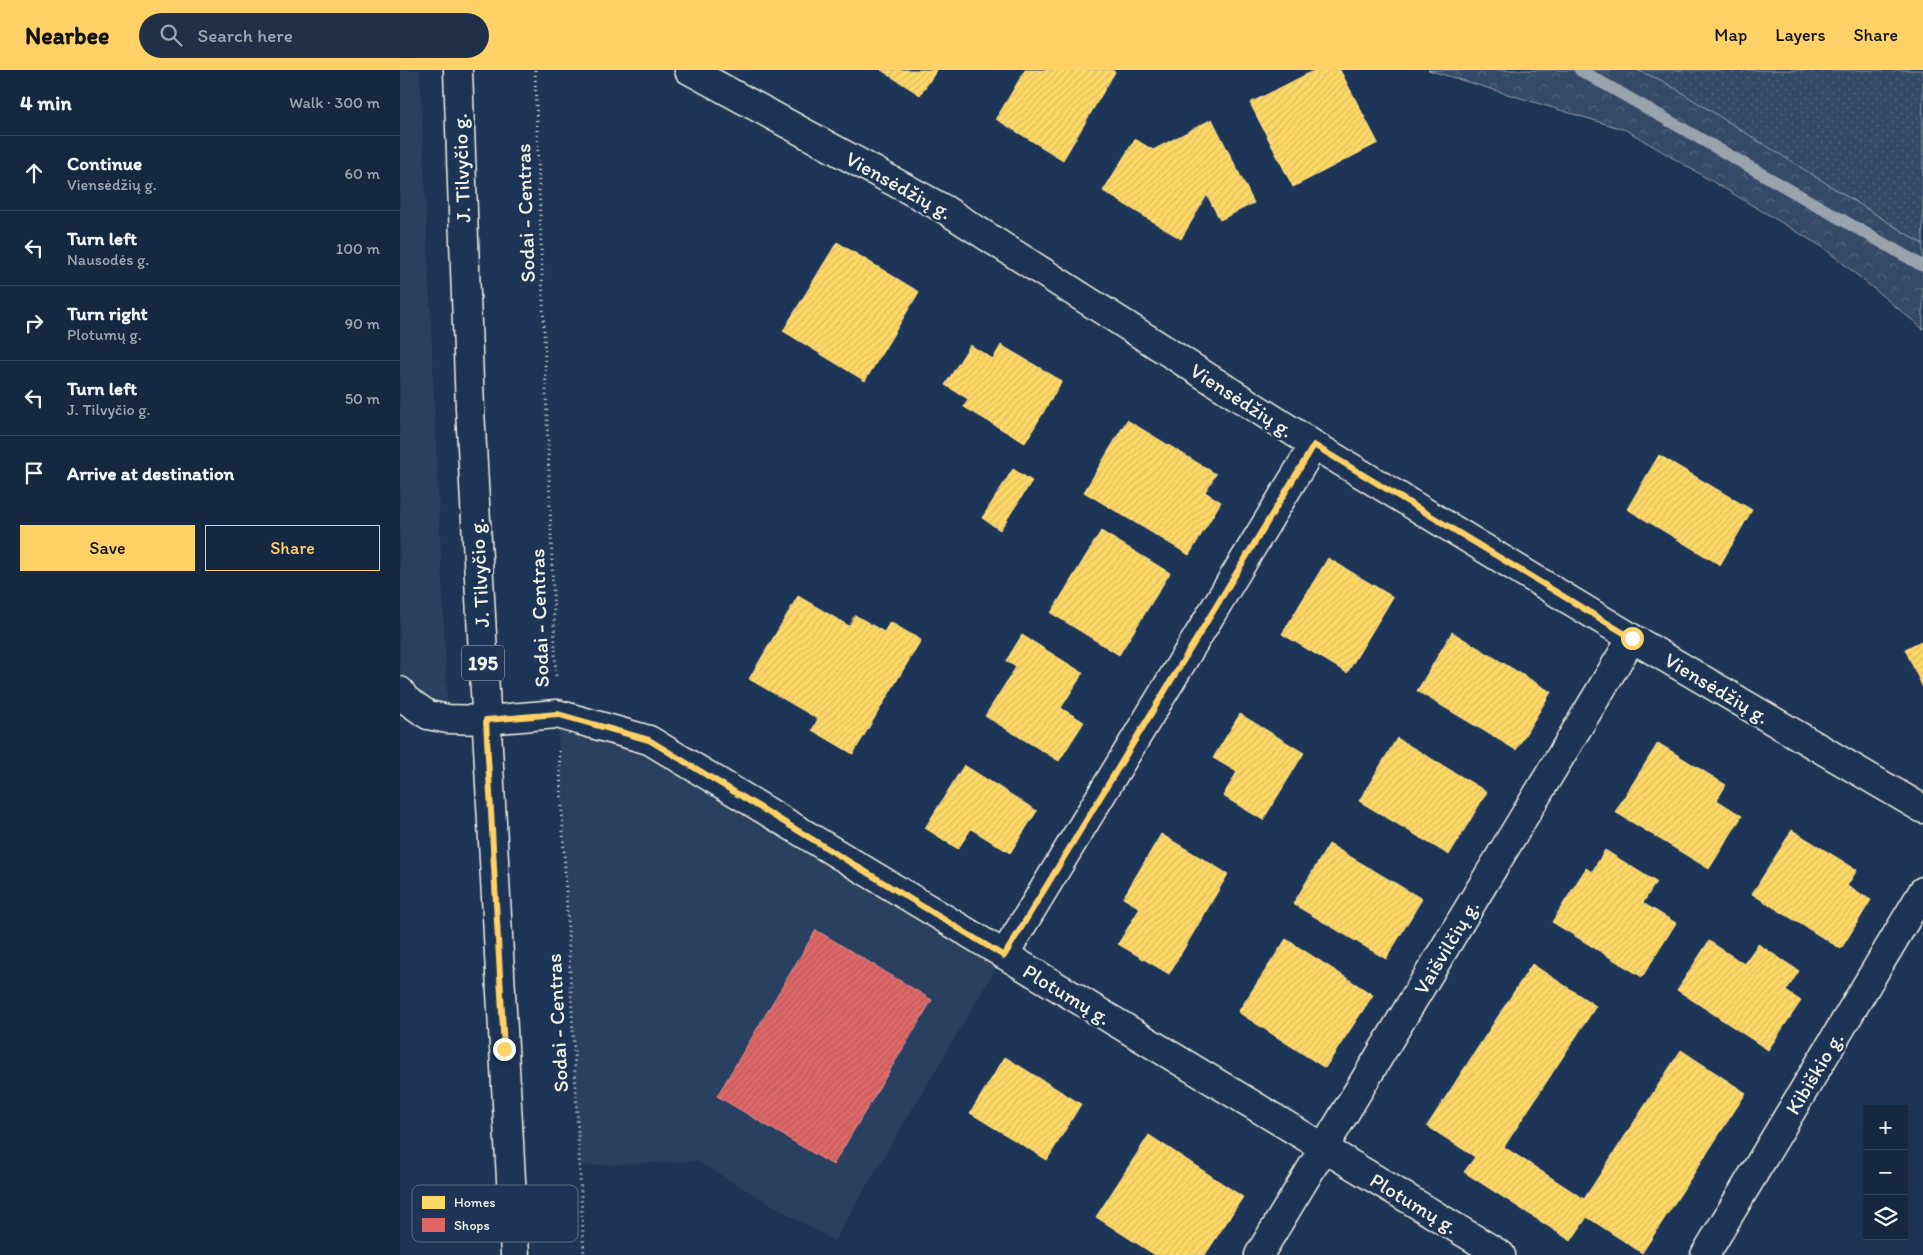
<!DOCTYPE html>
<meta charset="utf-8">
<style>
body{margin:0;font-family:Itim,sans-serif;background:#1f3048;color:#f1f3f6}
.controls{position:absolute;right:15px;bottom:15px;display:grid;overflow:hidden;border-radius:0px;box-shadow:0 5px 20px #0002}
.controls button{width:45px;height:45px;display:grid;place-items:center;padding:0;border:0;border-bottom:1px solid #35445a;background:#162841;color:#f1f3f6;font:25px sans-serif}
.stop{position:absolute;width:15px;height:15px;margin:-11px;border:4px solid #ffd166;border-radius:50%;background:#fff}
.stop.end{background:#ffd166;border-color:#fff;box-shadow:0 1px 5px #0008}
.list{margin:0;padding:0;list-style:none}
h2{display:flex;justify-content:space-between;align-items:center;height:65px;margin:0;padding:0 20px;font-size:21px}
h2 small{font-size:16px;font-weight:400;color:#9ea6b1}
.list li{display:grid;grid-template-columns:32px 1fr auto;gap:15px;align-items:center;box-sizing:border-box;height:75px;padding:0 20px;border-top:1px solid #35445a}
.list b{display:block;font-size:19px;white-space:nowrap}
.list p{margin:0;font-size:16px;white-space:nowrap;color:#9ea6b1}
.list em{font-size:16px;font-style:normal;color:#9ea6b1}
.actions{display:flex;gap:10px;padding:15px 20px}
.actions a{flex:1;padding:11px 0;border:1px solid #ffd166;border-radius:0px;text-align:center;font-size:18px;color:#ffd166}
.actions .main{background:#ffd166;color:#111}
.icon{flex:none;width:28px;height:28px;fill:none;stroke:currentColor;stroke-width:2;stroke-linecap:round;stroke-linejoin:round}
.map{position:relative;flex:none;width:1523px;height:1185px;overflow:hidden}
header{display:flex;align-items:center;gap:30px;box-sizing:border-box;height:70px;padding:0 25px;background:#ffd166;color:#111}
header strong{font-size:24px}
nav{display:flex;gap:28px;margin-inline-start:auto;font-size:18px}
.search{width:350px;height:45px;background:#1f3048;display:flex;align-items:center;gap:12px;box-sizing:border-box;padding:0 18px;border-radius:28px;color:#9ea6b1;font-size:19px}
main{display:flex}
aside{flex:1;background:#162841}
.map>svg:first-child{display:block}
.built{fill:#2a4060}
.forest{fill:url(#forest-crowns);stroke:#949ea8}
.garden{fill:url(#garden-dots);stroke:#949ea8}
.homes{fill:url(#homes-hatch);stroke:#fce08d}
.shops{fill:url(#shops-hatch);stroke:#e6908d}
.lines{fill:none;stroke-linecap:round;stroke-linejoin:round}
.stream{stroke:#9aa2ab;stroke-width:12}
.minor-casing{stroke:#f4f1e8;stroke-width:31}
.primary-casing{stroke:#f4f1e8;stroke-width:31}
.path{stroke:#f4f1e8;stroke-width:3;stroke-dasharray:1 4;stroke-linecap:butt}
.minor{stroke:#1d3557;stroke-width:28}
.primary{stroke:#1d3557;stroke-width:28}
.route{stroke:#ffd166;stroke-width:6}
.labels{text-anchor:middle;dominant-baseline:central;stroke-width:5;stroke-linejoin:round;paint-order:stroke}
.shield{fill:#1d3557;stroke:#b4b9bc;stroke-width:1}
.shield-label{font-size:20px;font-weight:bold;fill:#f4f1e8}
.street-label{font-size:21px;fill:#f4f1e8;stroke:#1d3557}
.key{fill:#1d3557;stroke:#5e6d82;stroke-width:1}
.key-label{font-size:14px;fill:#f4f1e8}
</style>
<header>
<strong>Nearbee</strong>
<div class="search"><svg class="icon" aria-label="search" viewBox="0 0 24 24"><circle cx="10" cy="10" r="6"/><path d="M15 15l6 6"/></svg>Search here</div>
<nav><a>Map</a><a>Layers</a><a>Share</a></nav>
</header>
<main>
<aside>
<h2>4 min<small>Walk · 300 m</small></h2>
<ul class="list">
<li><svg class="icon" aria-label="ahead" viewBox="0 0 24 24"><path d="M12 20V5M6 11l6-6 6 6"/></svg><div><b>Continue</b><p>Viensėdžių g.</p></div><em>60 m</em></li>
<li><svg class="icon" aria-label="left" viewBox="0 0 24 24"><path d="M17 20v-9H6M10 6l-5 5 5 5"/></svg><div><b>Turn left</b><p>Nausodės g.</p></div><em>100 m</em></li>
<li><svg class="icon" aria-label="right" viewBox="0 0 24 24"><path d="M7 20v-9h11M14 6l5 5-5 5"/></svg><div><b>Turn right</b><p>Plotumų g.</p></div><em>90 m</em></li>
<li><svg class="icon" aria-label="left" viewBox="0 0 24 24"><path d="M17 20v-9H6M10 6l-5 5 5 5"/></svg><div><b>Turn left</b><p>J. Tilvyčio g.</p></div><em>50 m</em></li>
<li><svg class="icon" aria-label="arrive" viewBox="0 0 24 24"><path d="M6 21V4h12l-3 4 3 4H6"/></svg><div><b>Arrive at destination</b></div></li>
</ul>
<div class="actions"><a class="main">Save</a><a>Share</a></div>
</aside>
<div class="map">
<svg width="1523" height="1185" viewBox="0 0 1523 1185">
<defs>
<pattern id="forest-crowns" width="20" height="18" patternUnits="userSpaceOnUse" patternTransform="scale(1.25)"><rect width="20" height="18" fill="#354a67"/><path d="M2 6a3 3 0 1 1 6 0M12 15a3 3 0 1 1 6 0" fill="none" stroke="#53657d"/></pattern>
<pattern id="garden-dots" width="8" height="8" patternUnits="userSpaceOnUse" patternTransform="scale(1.25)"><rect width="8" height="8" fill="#354a67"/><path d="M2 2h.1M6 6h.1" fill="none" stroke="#53657d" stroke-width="1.8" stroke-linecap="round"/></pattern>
<pattern id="homes-hatch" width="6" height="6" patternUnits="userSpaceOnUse" patternTransform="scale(1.25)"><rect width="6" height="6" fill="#ffd966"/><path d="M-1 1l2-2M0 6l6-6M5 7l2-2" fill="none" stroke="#dbbc60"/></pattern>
<pattern id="shops-hatch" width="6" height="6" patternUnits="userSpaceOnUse" patternTransform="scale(1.25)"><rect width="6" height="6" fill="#e06666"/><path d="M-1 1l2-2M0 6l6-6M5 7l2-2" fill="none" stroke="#b35d5c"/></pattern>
</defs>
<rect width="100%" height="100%" fill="#1d3557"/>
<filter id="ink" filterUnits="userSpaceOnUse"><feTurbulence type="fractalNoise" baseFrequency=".02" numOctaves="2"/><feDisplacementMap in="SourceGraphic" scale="10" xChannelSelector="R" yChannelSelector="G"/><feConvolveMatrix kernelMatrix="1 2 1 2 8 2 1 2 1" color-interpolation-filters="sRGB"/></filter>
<g filter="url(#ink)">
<path class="built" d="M 0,0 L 20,0 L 48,649 L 0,621 Z
M 157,644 L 249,670 L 604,885 L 434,1171 L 297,1091 L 179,1096 Z"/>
<path class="forest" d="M 1028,0 L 1237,0 L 1263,10 L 1523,174 L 1523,259 L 1424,178 L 1226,60 Z"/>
<path class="garden" d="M 1237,0 L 1523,0 L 1523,174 L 1263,11 Z"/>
<path class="homes" d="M 481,0 L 537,0 L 520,25 Z
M 625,0 L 712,0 L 715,2 L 663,90 L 596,49 Z
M 915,0 L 940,0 L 978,73 L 893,117 L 850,33 Z
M 812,49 L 854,133 L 820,150 L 807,125 L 781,169 L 703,121 L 735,69 L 753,80 Z
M 437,172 L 519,222 L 465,311 L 383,261 Z
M 570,275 L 593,289 L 601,275 L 662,311 L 625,373 L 564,337 L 568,329 L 545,315 Z
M 727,350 L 816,404 L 805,422 L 821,432 L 789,485 L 684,422 Z
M 1259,385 L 1352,440 L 1320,495 L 1227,439 Z
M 613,399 L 632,411 L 600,460 L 582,448 Z
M 701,461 L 770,503 L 719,585 L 651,543 Z
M 928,488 L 993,527 L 947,603 L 882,564 Z
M 398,526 L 449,556 L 455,545 L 484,562 L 490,552 L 521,570 L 453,684 L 412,660 L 418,649 L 349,609 Z
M 1052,562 L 1151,622 L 1116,680 L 1017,621 Z
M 622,565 L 683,603 L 661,638 L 684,652 L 659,691 L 585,646 L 616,597 L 606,591 Z
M 1523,570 L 1523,618 L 1505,579 Z
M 840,644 L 904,683 L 863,750 L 823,726 L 837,702 L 813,688 Z
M 997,668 L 1087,722 L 1049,785 L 959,731 Z
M 1258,673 L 1326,715 L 1317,730 L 1342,746 L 1309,799 L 1215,742 Z
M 564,695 L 637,741 L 610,783 L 571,759 L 558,779 L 525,758 Z
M 1392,760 L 1457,800 L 1447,816 L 1471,830 L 1441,879 L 1352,824 Z
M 761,764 L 828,804 L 769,904 L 718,874 L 740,838 L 723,828 Z
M 929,774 L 1022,829 L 986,889 L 893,834 Z
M 1205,780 L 1256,812 L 1243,833 L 1276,853 L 1242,907 L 1152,852 L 1186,798 L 1192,802 Z
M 886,869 L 973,925 L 925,998 L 838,942 Z
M 1309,871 L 1344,894 L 1358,874 L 1399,901 L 1386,921 L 1401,931 L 1368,980 L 1277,920 Z
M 1132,894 L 1196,936 L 1104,1077 L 1184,1129 L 1281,980 L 1346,1023 L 1242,1183 L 1187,1147 L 1171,1171 L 1064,1102 L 1075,1087 L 1027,1056 Z
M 605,987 L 681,1034 L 647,1090 L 570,1043 Z
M 749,1065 L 843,1127 L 805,1185 L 755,1185 L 696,1147 Z"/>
<path class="shops" d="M 416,860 L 532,930 L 433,1095 L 317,1026 Z"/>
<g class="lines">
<path class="stream" d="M 1180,0 L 1523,196"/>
<defs>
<path id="minor" d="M 289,0 L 544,139 L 914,375 L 1232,568 L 1523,739
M 0,621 L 5,629 L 28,645 L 48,649 L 86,650 L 157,644 L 249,670 L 1101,1185
M 604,885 L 914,375
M 859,1185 L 1232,568
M 1305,1185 L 1523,821"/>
<path id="primary" d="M 58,0 L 70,339 L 115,1185"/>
</defs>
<use href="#minor" class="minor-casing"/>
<use href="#primary" class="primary-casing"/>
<path class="path" d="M 135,0 L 156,608
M 159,681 L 184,1185"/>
<use href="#minor" class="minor"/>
<use href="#primary" class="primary"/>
</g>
</g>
<g class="lines" filter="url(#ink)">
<path class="route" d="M 104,979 L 86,650 L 157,644 L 249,670 L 604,886 L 914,375 L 1232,568"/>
</g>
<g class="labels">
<rect class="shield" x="62" y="575.5" width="42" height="35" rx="4"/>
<g class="shield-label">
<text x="83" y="593">195</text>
</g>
<g class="street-label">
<text transform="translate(61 98) rotate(-92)">J. Tilvyčio g.</text>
<text transform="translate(499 115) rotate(29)">Viensėdžių g.</text>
<text transform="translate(125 143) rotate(-92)">Sodai - Centras</text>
<text transform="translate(842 330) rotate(33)">Viensėdžių g.</text>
<text transform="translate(79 503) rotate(-93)">J. Tilvyčio g.</text>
<text transform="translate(139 548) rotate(-92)">Sodai - Centras</text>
<text transform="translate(1317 618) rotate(31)">Viensėdžių g.</text>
<text transform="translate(1046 877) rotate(-59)">Vaišvilčių g.</text>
<text transform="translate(667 924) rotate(31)">Plotumų g.</text>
<text transform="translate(157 953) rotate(-93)">Sodai - Centras</text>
<text transform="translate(1414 1003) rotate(-59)">Kibiškio g.</text>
<text transform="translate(1014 1133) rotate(31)">Plotumų g.</text>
</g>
</g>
<rect x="12" y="1115" width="166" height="57" rx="8" class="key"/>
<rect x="22" y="1126" width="23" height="13" fill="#ffd966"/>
<rect x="22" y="1148" width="23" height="14" fill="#e06666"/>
<g class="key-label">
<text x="54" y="1137">Homes</text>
<text x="54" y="1160">Shops</text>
</g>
</svg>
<div class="controls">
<button>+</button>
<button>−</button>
<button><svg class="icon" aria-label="layers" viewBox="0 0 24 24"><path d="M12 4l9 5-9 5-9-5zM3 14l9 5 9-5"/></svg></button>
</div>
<div class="stop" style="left:1232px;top:568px"></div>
<div class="stop end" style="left:104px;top:979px"></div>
</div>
</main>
